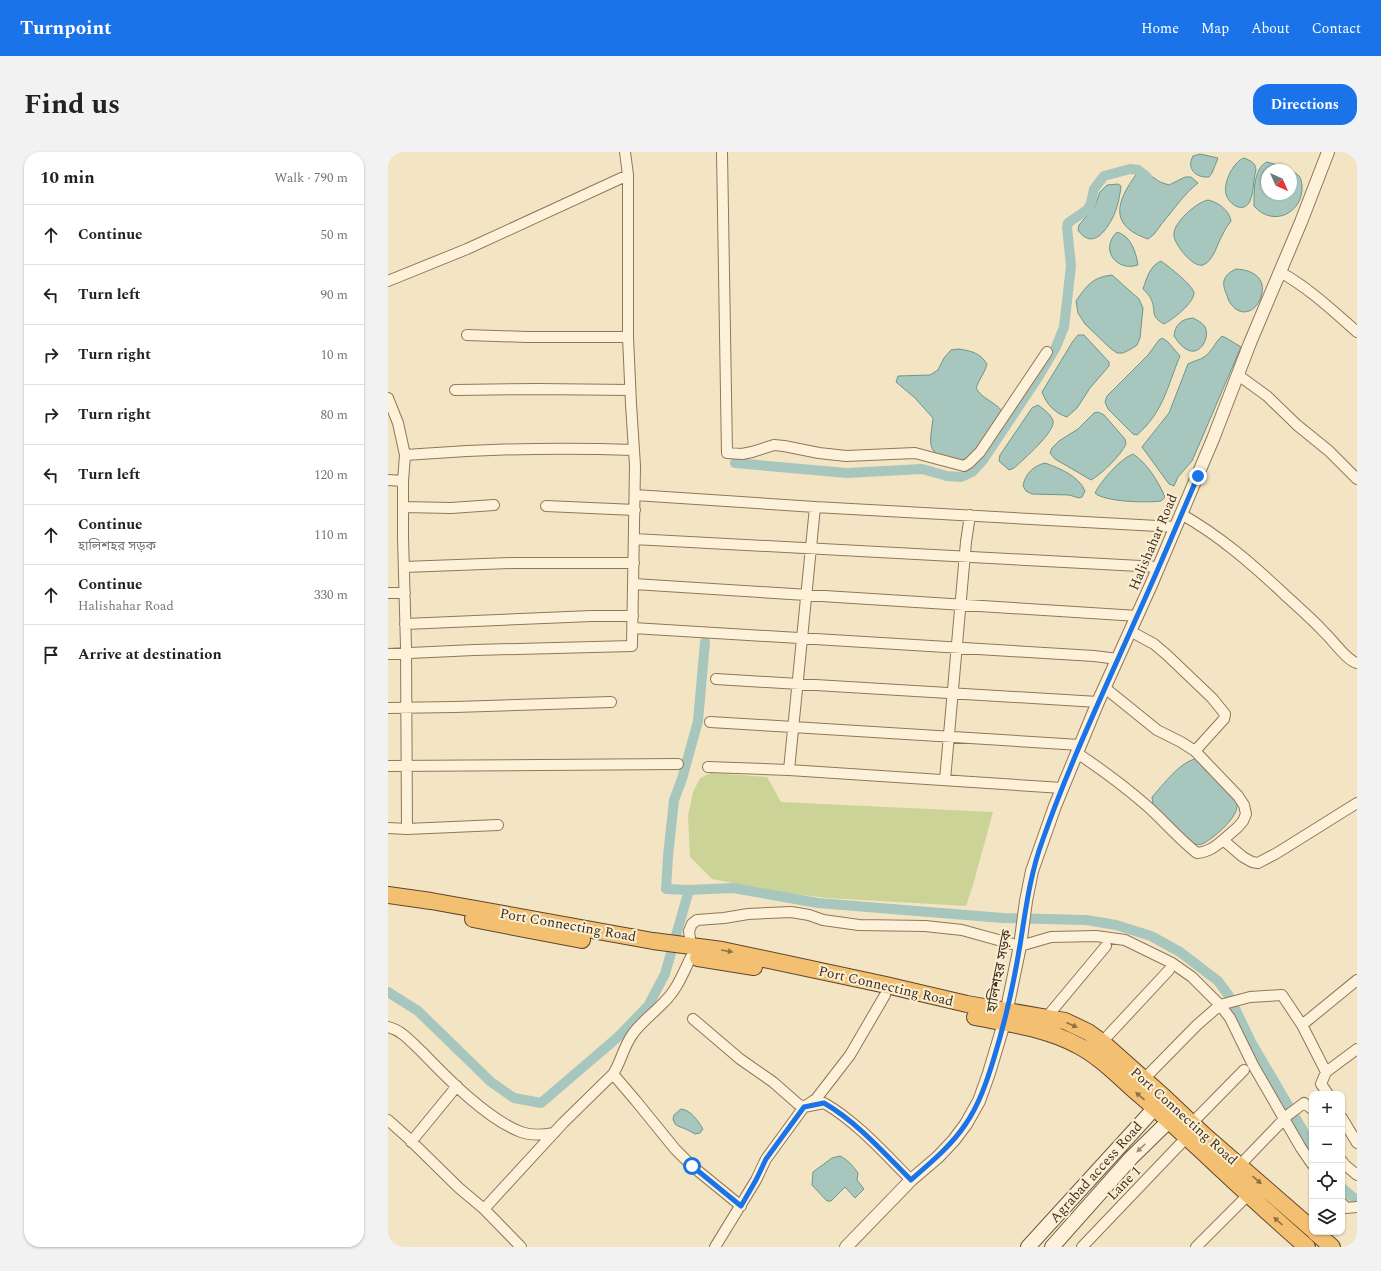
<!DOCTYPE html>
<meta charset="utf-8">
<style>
body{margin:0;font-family:Spectral,"Noto Sans Bengali",serif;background:#f2f2f2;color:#222}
.controls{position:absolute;right:12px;bottom:12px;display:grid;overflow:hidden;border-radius:8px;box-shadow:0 1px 3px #0004}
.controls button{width:36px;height:36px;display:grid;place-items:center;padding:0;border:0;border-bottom:1px solid #e0e0e0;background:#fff;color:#222;font:20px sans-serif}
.compass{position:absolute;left:873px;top:12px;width:36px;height:36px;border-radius:50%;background:#fff;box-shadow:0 1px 3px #0004;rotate:135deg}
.stop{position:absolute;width:12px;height:12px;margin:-9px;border:3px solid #1a73e8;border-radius:50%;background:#fff}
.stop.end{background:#1a73e8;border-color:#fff;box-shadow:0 1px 4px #0008}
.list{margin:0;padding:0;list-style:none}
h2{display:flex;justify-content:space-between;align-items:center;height:52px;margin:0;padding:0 16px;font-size:17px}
h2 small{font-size:13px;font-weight:400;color:#767676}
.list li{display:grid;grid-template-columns:26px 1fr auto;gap:12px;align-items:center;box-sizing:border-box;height:60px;padding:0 16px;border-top:1px solid #e0e0e0}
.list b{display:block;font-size:15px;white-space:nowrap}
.list p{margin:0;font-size:13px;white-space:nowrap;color:#767676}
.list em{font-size:13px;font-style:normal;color:#767676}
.icon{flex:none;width:22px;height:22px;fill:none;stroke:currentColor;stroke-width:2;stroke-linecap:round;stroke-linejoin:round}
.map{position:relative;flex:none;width:969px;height:1095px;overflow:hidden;border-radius:16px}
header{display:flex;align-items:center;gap:24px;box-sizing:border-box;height:56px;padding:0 20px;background:#1a73e8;color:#fff}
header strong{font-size:19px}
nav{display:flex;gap:22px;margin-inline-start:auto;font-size:14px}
.intro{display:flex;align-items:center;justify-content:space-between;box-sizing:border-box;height:96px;padding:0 24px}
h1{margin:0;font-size:28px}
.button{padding:10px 18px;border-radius:16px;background:#1a73e8;color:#fff;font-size:14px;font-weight:700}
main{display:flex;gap:24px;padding:0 24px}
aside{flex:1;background:#fff;border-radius:16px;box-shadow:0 1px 3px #0004}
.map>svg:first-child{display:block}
.green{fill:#ccd396}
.water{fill:#a7c6bd;stroke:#6c968b}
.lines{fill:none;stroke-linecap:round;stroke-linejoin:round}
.canal{stroke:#a7c6bd;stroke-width:10}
.minor-casing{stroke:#917658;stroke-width:12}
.tertiary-casing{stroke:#917658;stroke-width:14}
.secondary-casing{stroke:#73573b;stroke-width:16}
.trunk-casing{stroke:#5f442c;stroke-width:18}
.minor{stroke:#fdf2d9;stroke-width:10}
.tertiary{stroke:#fdf2d9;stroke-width:12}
.secondary{stroke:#fdf2d9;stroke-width:14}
.trunk{stroke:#f3c072;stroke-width:16}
.oneway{fill:#907043}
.oneway2{fill:#9e907b}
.route{stroke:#1a73e8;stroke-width:5}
.labels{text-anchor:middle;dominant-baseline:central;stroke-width:4;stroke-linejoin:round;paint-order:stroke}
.street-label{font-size:14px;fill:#3f2e1d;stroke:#faefd5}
</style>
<header>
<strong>Turnpoint</strong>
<nav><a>Home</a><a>Map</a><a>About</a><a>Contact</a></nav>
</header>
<div class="intro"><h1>Find us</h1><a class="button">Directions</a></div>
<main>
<aside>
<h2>10 min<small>Walk · 790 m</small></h2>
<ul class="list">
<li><svg class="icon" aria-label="ahead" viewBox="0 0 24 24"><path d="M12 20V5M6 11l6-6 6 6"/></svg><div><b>Continue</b></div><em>50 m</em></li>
<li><svg class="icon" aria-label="left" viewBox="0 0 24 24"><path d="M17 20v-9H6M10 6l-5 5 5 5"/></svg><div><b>Turn left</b></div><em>90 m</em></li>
<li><svg class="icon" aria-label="right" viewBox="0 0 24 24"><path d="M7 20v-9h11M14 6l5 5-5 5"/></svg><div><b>Turn right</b></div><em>10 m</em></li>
<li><svg class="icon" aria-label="right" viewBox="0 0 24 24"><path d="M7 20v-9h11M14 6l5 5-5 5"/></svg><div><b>Turn right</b></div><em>80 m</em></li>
<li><svg class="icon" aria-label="left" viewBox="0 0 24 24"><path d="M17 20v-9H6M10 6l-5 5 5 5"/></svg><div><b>Turn left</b></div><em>120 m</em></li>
<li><svg class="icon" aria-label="ahead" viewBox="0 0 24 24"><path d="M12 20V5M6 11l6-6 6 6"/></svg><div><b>Continue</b><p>হালিশহর সড়ক</p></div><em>110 m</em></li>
<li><svg class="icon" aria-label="ahead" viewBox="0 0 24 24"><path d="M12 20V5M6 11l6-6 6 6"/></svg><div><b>Continue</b><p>Halishahar Road</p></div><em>330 m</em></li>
<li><svg class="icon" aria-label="arrive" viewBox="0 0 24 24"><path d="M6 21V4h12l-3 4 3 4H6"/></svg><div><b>Arrive at destination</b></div></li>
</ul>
</aside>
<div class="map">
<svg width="969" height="1095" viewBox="0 0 969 1095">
<rect width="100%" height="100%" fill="#f3e5c4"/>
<path class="green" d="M 323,621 L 379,625 L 393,650 L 605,660 L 585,733 L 578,754 L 439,746 L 392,740 L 324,727 L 302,705 L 300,664 L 305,640 L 312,626 Z"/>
<path class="water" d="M 812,2 L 830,6 L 824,21 L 821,25 C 808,26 798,17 805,4 Z
M 856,6 C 863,9 867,10 868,18 C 865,28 866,40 862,49 C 856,62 841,53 838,42 C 835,31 845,10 856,6 Z
M 879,10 L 886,12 L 902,18 L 879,18 L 879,42 L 903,42 L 903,19 C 906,20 909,22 911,24 C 913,26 913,29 914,33 C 916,61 885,76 866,54 C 866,42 865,16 879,10 Z
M 750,20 L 757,20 L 772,30 L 781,33 L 797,25 L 803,25 L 810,31 C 796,42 787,56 776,69 C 770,76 768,82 760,87 C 719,73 729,48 750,20 Z
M 730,32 L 733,34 C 732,44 729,58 724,67 C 716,82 703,97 690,78 L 691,73 L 707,54 L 712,40 L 719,33 Z
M 820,48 C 830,50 841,58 843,69 C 840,73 837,77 835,82 C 829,91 826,109 815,113 C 805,116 787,93 786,84 C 784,71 809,50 820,48 Z
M 729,80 C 743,84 748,100 750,113 C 729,120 711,98 729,80 Z
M 773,109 C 780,114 805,133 806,141 C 806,151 784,168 776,172 C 761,164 769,159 763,147 C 762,144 758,140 755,137 C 759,125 762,114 773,109 Z
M 848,117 C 865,118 879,126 873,145 C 868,160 853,166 843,152 C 840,149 840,145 838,141 C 833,129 836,123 848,117 Z
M 724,123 L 751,147 L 755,156 L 752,186 L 749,193 L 743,197 L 735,201 L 729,201 L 722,196 L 697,172 L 690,161 L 688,149 C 699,133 705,125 724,123 Z
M 805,166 C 809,168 815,171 817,175 C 822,184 814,201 803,199 C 796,198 790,190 786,184 C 787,173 793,167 805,166 Z
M 690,183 L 696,183 L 721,210 L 721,214 L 702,236 L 689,256 L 679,265 C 666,261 658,251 654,240 L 685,189 Z
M 834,184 L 840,187 L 853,195 L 804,309 L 790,325 L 786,334 L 781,332 L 754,295 L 781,261 L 800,212 C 805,209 812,208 816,205 C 824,200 827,190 834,184 Z
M 774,186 L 780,190 L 792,204 C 779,235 776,259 749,283 L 745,282 L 720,257 L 717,250 L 719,244 L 760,203 L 771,188 Z
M 571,197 C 584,199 592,201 599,212 C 597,221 591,227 588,236 C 594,247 606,249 614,259 C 606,270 588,302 577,308 C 571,311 562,307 556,305 C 536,300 544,282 545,266 L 527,246 L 508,230 L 510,224 L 542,223 L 550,218 L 556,206 L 563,198 Z
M 650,253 C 655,257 663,262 665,269 C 668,279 634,309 626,316 L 621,318 L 611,309 L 612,303 L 644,256 Z
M 710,260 L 716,263 L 737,287 L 738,292 C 733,303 714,322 703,328 L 667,307 L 662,301 L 664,296 L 671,289 L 690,277 L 706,261 Z
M 745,302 C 759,311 770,329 777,345 L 773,349 C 760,351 716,350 707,341 C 713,329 732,307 745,302 Z
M 657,311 C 671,316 691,324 697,339 L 694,345 L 691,346 L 681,343 L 644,342 L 638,339 L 635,334 C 637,322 645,314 657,311 Z
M 807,607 L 814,612 L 848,649 C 849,649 849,654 849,655 C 848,667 825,687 814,692 C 811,693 808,692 805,692 L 765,652 L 764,645 C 775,633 791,611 807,607 Z
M 293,957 C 303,958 310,969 315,977 L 312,981 L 307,982 L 300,978 L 290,974 L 287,972 L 285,967 L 286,963 Z
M 452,1004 C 460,1008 464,1013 470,1021 L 469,1028 L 476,1037 L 467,1046 L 457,1035 L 443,1049 L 439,1049 L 424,1033 L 425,1020 L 444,1006 Z"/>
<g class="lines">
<path class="canal" d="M 347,311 L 459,321 L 534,317 L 559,324 L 573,325 L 584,320 L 595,308 L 649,227 L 668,195 L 676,175 L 683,114 L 679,75 L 680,71 L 700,57 L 703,51 L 706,37 L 716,24 L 742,17 L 750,18 L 759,25
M 317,490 L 310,569 L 294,627 L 286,648 L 280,704 L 278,737 L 301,738 L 345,736 L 430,751 L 615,766 L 698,768 L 728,773 L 763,784 L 792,800 L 830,829 L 841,844 L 863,890 L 924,994
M 0,840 L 30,859 L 103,930 L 126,946 L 153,951 L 230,885 L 260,854 L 277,822 L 301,738
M 954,1036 L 967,1047 L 969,1046"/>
<defs>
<path id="minor" d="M 334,0 L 339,301 L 354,302 L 364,300 L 386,293 L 396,294 L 431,301 L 458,304 L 527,301 L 576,314 L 581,311 L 592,300 L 659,200
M 892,120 C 921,136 944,158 969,180
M 0,129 L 79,97 L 240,23
M 79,183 L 139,185 L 240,185
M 850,223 L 879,244 L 909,273 L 941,299 L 969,327
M 67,238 L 150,237 L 242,238
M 0,246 L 10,271 L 17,303 L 15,329 L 15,385 L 18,495 L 19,677
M 17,303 C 93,297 169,295 246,298
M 0,328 L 15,329
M 247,343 L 427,355 L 788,375
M 158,354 L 247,358
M 15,355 L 63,356 L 106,353
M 793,362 C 832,384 864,412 896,442 C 910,455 924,467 936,480 C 944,487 959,509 969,511
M 246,387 L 771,415
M 16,415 L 124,411 L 246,411
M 246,432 L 750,464
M 0,441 L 17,441
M 17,472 L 204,464 L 245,464
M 245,476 L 706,504 L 730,507
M 742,479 L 766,492 L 779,503 L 824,546 L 837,562 L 836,567 L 807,599
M 0,502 L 86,498 L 244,494 L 247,314 L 243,252 L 240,185 L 240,23 L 237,0
M 328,527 L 710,550
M 717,536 L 769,578 L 793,590 L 807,599 L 850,644 L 856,653 L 858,662 L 855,669 L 850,675 L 835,688
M 0,556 L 67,555 L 223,550
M 322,570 L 405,575 L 692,593
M 689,601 C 713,617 736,634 758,653 C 775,668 791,687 809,701 C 820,700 827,695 835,688 L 855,705 L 864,710 L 870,711 L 889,701 L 969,651
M 0,614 L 290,612
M 320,615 L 401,618 L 674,636
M 401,618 L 427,355
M 557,628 L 578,390 L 582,363
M 0,676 L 19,677 L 110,673
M 303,794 L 301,779 L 304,772 L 309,768 L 336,766 L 360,762 L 403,760 L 421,763 L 435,768 L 471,773 L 537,774 L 574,778 L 632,794 L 663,785 L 708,784 L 737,788 L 784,811 L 804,825 L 832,853 L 842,866 L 865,913 L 913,996 L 924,1012
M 658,866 L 718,794
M 305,867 L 352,907 L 385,930 L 410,952 L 416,955 L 436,951 C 469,970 496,1001 523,1028
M 914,873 L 938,920 L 969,897
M 0,875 C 14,878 24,891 34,900 C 59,926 99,967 133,980 C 144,984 155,983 166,981
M 714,890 L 781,818
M 938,920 L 933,932 L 940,942
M 225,922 L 248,949 L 287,997 L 304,1014 L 353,1054
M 756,927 L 809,873 L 832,853 L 862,845 L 894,843 L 914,873 L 969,828
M 954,966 L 969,991
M 0,968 L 19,985 L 71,1036 L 96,1057 L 133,1095
M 804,971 L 856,918
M 23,990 L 69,934
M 954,1009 L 957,1013 L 969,1023
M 851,1014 L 900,963 L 916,951 L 924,957
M 954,1051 L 958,1056 L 969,1055
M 96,1057 L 175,971 L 225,922 C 233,910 235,896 244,883 C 252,871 266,861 276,850 C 289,838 295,821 303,805
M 327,1095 L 368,1028 L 378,1007 L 416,955 L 428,947 L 462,903 L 497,843
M 694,1095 L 798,986
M 808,1095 L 860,1043"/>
<path id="tertiary" d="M 458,1095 L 523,1028 L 550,1005 L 566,988 L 578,972 L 591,949 L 601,921 L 616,871 L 632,794 L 638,749 L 644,719 L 667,654 L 710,550 L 763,433 L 825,287 L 862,191 L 913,70 L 940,0"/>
<path id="secondary" d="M 640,1095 L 774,948
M 664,1095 L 743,1006 L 788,962"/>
<path id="trunk" d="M 0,743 L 43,749 L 265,789 L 334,798 L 498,833 L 579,852 L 677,869 L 700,880 L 714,890 L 776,945 L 816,983 L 924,1077
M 85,767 L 194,788
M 310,806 L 366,815
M 587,865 C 622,872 657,876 689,893 C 713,905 733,927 753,944 C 809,993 862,1046 919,1095
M 927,1080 L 944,1095"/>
</defs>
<use href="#minor" class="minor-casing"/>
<use href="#tertiary" class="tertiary-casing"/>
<use href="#secondary" class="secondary-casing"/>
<use href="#trunk" class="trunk-casing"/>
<use href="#minor" class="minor"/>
<use href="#tertiary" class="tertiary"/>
<use href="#secondary" class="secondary"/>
<use href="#trunk" class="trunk"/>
</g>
<defs><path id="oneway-solid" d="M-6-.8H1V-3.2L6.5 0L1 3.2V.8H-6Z"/></defs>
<g class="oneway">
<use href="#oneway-solid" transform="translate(339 799) rotate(10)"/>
<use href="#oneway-solid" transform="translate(684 873) rotate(25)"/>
<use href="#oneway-solid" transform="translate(752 944) rotate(-139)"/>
<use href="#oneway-solid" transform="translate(869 1028) rotate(40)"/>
<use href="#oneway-solid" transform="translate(890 1069) rotate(-138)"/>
</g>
<use class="oneway2" href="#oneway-solid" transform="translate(753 996) rotate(136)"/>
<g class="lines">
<path class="route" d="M 304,1014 L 353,1054 L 368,1028 L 378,1007 L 416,955 L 436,951 C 469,970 496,1001 523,1028 C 542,1011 562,995 577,973 C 591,953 599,929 606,906 C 617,870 626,830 632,793 C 638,756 642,722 655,687 C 682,610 717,537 750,462 C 771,416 790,370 810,324"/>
</g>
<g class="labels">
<g class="street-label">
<text transform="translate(765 390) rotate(-67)">Halishahar Road</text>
<text transform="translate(180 773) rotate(10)">Port Connecting Road</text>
<text transform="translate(611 819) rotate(-79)">হালিশহর সড়ক</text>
<text transform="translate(498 834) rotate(13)">Port Connecting Road</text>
<text transform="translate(796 964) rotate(42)">Port Connecting Road</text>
<text transform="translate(708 1020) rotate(-48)">Agrabad access Road</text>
<text transform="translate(736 1031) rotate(-46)">Lane 1</text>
</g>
</g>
</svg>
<div class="controls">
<button>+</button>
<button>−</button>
<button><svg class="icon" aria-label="locate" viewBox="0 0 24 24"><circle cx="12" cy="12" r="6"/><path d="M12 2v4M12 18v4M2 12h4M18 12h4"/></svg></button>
<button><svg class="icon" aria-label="layers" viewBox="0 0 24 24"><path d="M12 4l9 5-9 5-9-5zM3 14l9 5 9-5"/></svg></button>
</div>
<svg class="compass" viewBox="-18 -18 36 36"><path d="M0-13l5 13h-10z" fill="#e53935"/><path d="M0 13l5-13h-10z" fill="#767676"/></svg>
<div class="stop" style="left:304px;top:1014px"></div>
<div class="stop end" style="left:810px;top:324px"></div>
</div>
</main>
